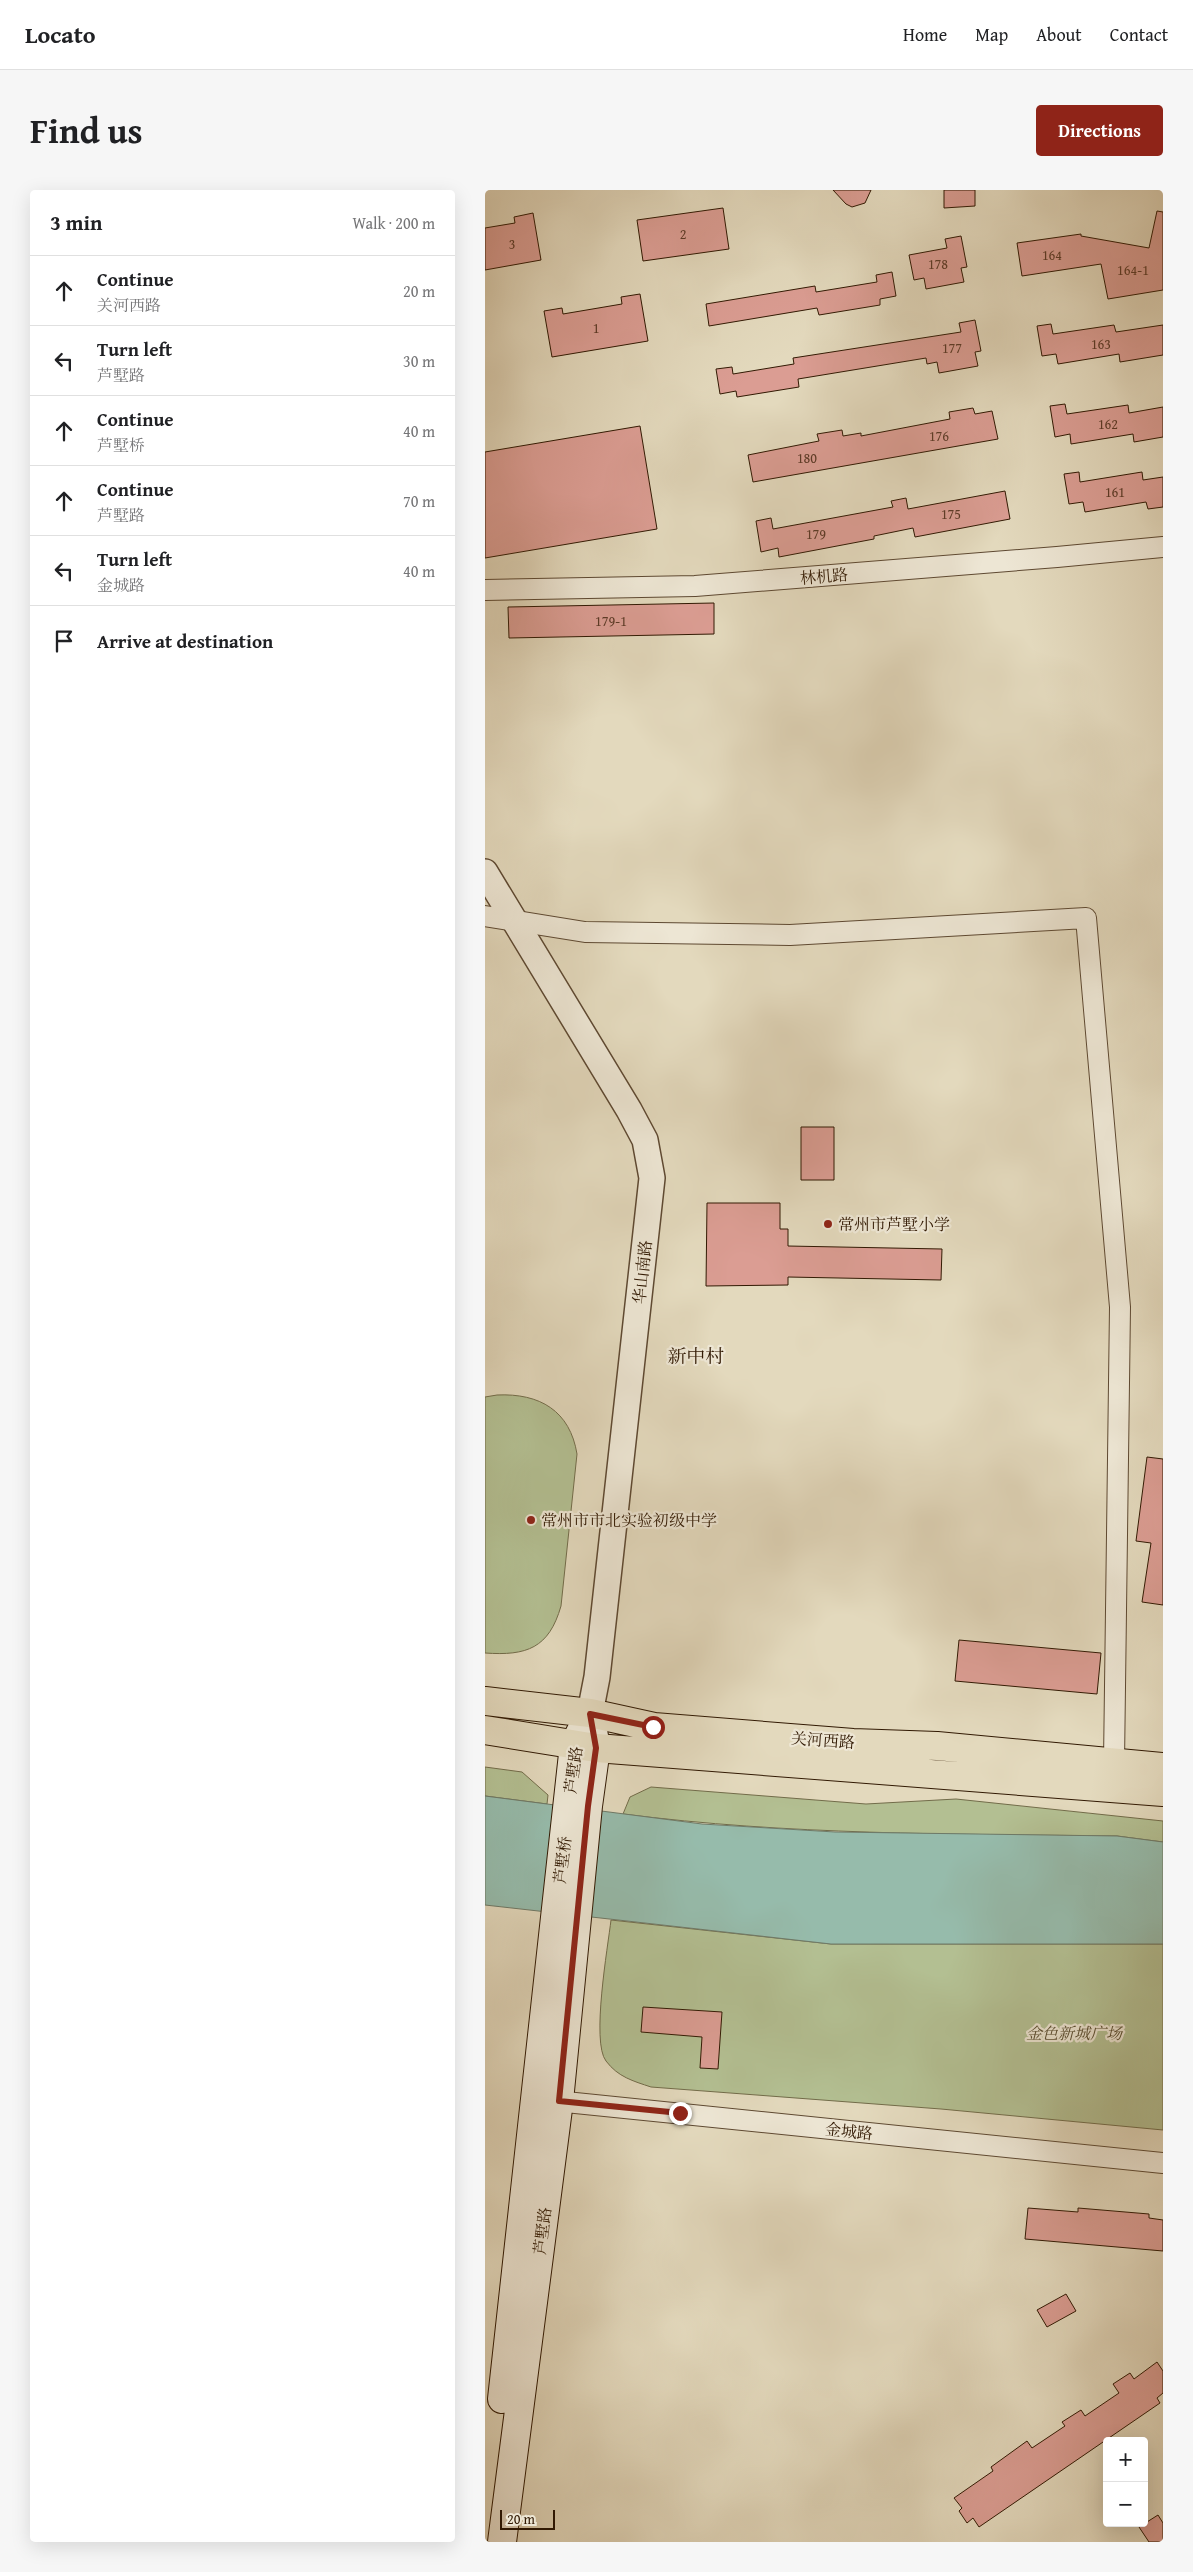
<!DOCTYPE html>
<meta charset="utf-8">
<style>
body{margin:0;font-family:"Gentium Book Plus","Noto Serif SC",serif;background:#f6f6f6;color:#202124}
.controls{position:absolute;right:15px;bottom:15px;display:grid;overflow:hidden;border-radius:5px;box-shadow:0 5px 20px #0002}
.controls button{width:45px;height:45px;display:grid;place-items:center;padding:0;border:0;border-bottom:1px solid #e0e0e0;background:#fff;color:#202124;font:25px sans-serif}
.scale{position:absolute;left:15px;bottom:12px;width:55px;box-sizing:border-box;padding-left:5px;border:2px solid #311903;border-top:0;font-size:14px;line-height:18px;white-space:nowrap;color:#311903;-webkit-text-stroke:4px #ede6d4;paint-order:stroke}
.stop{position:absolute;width:15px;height:15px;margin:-11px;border:4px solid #8f2418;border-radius:50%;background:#fff}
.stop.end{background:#8f2418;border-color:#fff;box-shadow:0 1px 5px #0008}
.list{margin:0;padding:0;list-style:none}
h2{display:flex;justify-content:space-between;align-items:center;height:65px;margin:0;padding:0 20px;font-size:21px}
h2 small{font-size:16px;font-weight:400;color:#757577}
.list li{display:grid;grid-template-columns:32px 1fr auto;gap:15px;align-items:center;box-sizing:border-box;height:70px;padding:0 20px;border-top:1px solid #e0e0e0}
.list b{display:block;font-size:19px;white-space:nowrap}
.list p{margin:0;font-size:16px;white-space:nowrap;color:#757577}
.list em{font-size:16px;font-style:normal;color:#757577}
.icon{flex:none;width:28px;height:28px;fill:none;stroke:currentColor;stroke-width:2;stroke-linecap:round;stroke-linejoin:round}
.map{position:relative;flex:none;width:678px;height:2352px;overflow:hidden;border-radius:5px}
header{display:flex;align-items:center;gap:30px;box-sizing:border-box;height:70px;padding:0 25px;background:#fff;border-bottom:1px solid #e0e0e0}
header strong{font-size:24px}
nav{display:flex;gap:28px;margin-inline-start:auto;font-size:18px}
.intro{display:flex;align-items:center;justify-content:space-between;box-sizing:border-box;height:120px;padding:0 30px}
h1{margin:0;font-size:35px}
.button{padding:12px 22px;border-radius:5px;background:#8f2418;color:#fff;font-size:18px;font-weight:700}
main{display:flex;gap:30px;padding:0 30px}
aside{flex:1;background:#fff;border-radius:5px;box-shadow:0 5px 20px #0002}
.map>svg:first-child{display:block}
.green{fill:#b3bf92;stroke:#726c4a}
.water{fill:#96bbab;stroke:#6e7a68}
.building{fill:#db9d93;stroke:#311903}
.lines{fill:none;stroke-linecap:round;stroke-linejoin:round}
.minor-casing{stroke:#5e4932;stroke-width:22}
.tertiary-casing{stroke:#5e4932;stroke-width:28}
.secondary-casing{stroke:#311903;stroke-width:30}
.primary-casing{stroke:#311903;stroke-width:30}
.minor{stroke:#ede6d4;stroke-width:20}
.tertiary{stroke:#ede6d4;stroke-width:25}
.secondary{stroke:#ede6d4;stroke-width:28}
.primary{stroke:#e3d9bd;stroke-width:28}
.route{stroke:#8f2418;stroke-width:6}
.poi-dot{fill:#8f2418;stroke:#ede6d4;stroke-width:2}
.labels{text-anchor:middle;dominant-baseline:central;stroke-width:4.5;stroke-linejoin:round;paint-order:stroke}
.number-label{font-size:14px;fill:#5c3a27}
.street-label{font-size:16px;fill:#311903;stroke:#ede6d4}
.poi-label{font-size:16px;fill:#311903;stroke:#ede6d4;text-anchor:start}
.park-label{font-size:16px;font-style:italic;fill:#584b2e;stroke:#ede6d4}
.quarter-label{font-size:19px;fill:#311903;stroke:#ede6d4}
</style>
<header>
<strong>Locato</strong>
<nav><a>Home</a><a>Map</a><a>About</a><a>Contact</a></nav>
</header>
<div class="intro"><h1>Find us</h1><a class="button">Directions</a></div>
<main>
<aside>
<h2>3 min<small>Walk · 200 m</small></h2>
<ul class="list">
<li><svg class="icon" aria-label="ahead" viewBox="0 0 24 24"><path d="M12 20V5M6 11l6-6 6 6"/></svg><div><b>Continue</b><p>关河西路</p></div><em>20 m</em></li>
<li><svg class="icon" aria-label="left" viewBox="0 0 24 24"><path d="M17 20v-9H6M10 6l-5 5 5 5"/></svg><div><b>Turn left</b><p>芦墅路</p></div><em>30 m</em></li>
<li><svg class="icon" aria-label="ahead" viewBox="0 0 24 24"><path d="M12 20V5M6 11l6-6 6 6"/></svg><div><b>Continue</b><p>芦墅桥</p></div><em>40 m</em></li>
<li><svg class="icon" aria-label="ahead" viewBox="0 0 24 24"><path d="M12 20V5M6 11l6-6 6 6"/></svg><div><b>Continue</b><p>芦墅路</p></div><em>70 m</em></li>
<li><svg class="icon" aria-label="left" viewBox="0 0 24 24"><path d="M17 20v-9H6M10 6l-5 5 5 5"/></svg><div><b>Turn left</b><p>金城路</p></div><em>40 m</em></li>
<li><svg class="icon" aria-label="arrive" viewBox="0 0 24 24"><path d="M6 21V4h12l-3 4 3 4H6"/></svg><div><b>Arrive at destination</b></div></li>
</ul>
</aside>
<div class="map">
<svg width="678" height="2352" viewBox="0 0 678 2352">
<rect width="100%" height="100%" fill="#e3d9bd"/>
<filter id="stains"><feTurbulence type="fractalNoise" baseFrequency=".004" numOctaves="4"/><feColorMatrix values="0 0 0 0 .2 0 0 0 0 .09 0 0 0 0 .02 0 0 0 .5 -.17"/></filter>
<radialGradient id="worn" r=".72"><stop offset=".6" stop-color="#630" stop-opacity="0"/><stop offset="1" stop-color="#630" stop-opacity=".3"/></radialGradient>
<path class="green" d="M 12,1205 C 55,1203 85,1221 92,1264 L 76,1416 C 64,1458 42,1466 0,1463 L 0,1207 Z
M 0,1577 L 37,1582 L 63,1605 L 62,1614 L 0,1606 Z
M 166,1597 L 381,1614 L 471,1609 L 678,1631 L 678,1652 L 632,1646 C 467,1644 302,1645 138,1624 L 145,1607 Z
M 126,1730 L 346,1754 L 678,1754 L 678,1940 L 456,1919 L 166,1897 C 148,1891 133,1887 121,1871 C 106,1852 123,1756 126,1730 Z"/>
<path class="water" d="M 0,1606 L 217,1634 L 350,1642 L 632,1646 L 678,1652 L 678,1754 L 346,1754 L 0,1715 Z"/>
<path class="building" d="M 348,0 L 386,0 L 380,13 L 367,17 L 361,14 Z
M 459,0 L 490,0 L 490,16 L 459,18 Z
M 238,18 L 244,59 L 158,71 L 152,30 Z
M 672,21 L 678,22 L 678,100 L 623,109 L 616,74 L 537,86 L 532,53 L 596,44 L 596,46 L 664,58 Z
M 48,23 L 56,70 L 0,80 L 0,38 L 30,33 L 29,27 Z
M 476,46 L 482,77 L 476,78 L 479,92 L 441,99 L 439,88 L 429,90 L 424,65 L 462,58 L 460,49 Z
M 407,82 L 411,106 L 395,109 L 395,115 L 334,125 L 332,118 L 224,136 L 221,114 L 330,96 L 331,102 L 392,92 L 391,85 Z
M 155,104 L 163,151 L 67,167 L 59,121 L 77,118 L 78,124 L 137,114 L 136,107 Z
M 490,130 L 496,161 L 490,162 L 493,176 L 454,183 L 452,172 L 442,174 L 441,168 L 313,189 L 314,197 L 252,207 L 251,201 L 235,204 L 231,179 L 247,177 L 248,184 L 309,174 L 308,168 L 476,142 L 474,133 Z
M 566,134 L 568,144 L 629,135 L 631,142 L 678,135 L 678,165 L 635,172 L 634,164 L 573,174 L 571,164 L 557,166 L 552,136 Z
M 580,214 L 582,224 L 643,215 L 644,223 L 678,217 L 678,247 L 649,252 L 648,244 L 586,254 L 585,244 L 570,247 L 565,216 Z
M 488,218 L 490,224 L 507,221 L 513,249 L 268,292 L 263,265 L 334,251 L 332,244 L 357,240 L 358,246 L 376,243 L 376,246 L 465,229 L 464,222 Z
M 155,236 L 172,339 L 0,368 L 0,262 Z
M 594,282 L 595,292 L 657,282 L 658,290 L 678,287 L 678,317 L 663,319 L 661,312 L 600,322 L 598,312 L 584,314 L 579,284 Z
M 520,301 L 525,329 L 430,347 L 428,338 L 389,346 L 389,349 L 294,367 L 293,358 L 276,362 L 271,331 L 286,328 L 288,339 L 408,317 L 406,311 L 421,308 L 423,319 Z
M 229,413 L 229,444 L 24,448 L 23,417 Z
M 316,937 L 349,937 L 349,990 L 316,990 Z
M 222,1013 L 295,1013 L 295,1039 L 303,1039 L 303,1056 L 457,1059 L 456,1090 L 303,1087 L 303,1095 L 221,1096 Z
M 662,1267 L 678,1269 L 678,1415 L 657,1412 L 666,1353 L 651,1351 Z
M 474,1450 L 616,1463 L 612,1504 L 470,1491 Z
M 158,1817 L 237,1822 L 233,1879 L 215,1878 L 217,1847 L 156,1842 Z
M 543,2018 L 593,2022 L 593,2018 L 664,2024 L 664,2028 L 678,2030 L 678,2061 L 540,2049 Z
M 581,2104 L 591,2121 L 562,2137 L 552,2120 Z
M 672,2172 L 678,2181 L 678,2203 L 672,2208 L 675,2213 L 494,2337 L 488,2328 L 482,2333 L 474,2321 L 477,2318 L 469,2308 L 508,2281 L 506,2277 L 542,2251 L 547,2258 L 580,2236 L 577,2232 L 596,2220 L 600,2226 L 634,2203 L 628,2194 L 645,2183 L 649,2189 Z
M 673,2325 L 678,2333 L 678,2352 L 664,2352 L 654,2337 Z"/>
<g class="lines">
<defs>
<path id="minor" d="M 0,400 L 210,396 L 572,367 L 678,357
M 0,726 L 100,742 L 305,745 L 601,728 L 635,1117 L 629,1572
M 61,1910 L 678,1973"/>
<path id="tertiary" d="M 0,682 L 144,920 L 160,950 L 167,988 L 112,1487 L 105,1523"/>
<path id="secondary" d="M 17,2209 L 89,1555 L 100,1533
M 17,2352 L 74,1911 L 103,1616 L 111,1558 L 105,1523"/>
<path id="primary" d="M 0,1511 L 105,1523 L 169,1537 L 368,1553 L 452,1556 L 678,1577
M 0,1540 L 111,1558 L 678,1602"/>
</defs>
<use href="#minor" class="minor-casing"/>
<use href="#tertiary" class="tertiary-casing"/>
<use href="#secondary" class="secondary-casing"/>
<use href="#primary" class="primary-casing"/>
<use href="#minor" class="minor"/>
<use href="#tertiary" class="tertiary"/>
<use href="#secondary" class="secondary"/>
<use href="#primary" class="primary"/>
</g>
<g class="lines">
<path class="route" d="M 168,1537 L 105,1524 L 111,1558 L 103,1616 L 74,1911 L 195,1923"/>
</g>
<g class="poi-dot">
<circle cx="343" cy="1034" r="5"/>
<circle cx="46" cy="1330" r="5"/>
</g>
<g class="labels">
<g class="number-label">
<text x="198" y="44">2</text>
<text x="27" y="54">3</text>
<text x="567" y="65">164</text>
<text x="453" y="74">178</text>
<text x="648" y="80">164-1</text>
<text x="111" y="138">1</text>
<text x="616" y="154">163</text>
<text x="467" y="158">177</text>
<text x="623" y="234">162</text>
<text x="454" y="246">176</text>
<text x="322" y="268">180</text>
<text x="630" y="302">161</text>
<text x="466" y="324">175</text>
<text x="331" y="344">179</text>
<text x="126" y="431">179-1</text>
</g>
<g class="street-label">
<text transform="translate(339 386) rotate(-5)">林机路</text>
<text transform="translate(157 1082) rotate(-84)">华山南路</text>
<text transform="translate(338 1550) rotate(4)">关河西路</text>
<text transform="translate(88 1580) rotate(-82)">芦墅路</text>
<text transform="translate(77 1670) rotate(-83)">芦墅桥</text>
<text transform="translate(364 1941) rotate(6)">金城路</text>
<text transform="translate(57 2041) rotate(-83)">芦墅路</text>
</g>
<g class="poi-label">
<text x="353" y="1034">常州市芦墅小学</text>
<text x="56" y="1330">常州市市北实验初级中学</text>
</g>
<g class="park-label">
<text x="589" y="1843">金色新城广场</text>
</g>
<g class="quarter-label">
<text x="211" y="1166">新中村</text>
</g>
</g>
<rect width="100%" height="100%" filter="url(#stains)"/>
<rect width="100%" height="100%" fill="url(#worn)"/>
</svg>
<div class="controls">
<button>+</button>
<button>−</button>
</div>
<div class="scale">20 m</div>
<div class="stop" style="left:168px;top:1537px"></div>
<div class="stop end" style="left:195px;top:1923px"></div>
</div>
</main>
